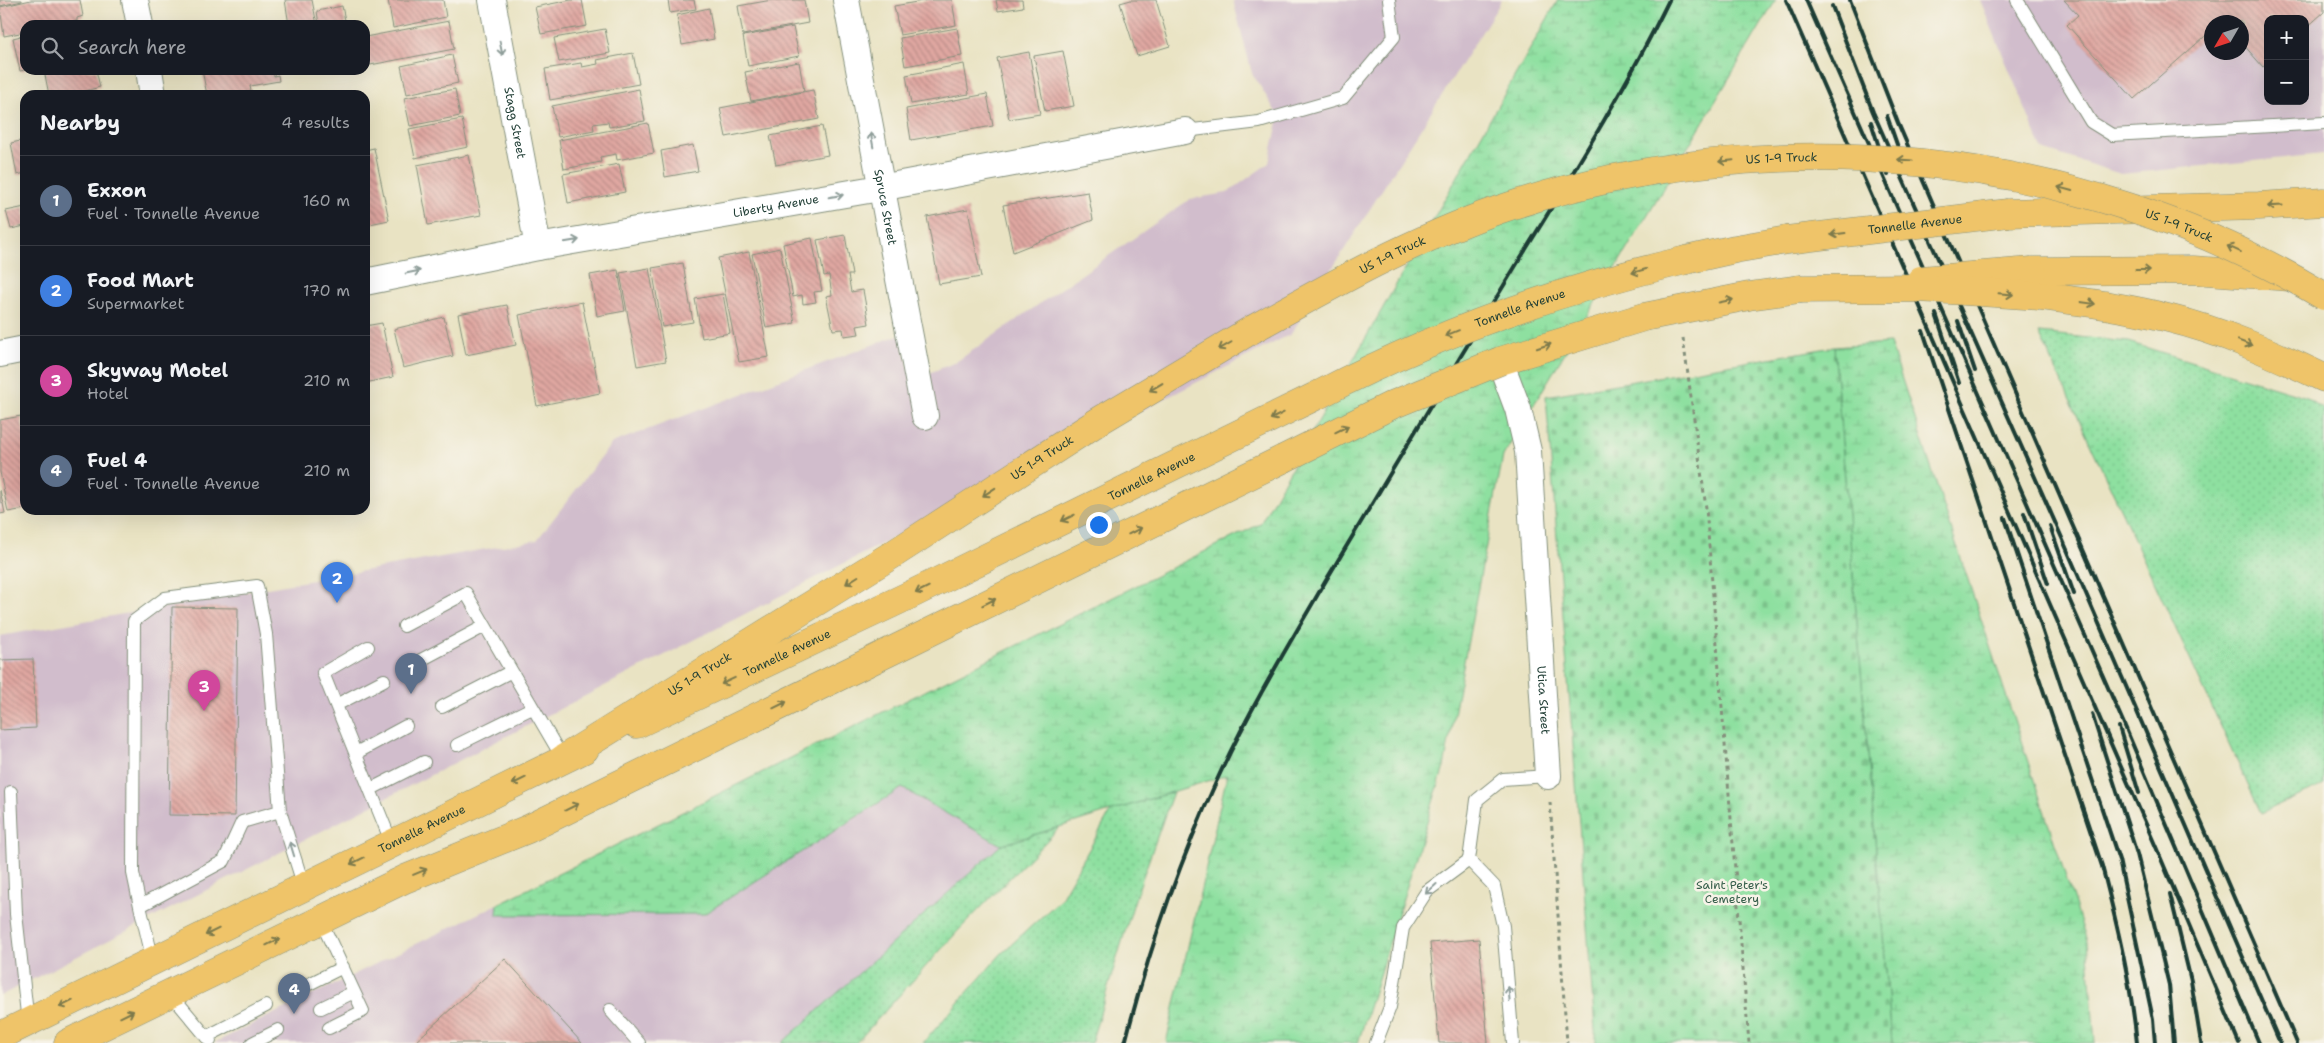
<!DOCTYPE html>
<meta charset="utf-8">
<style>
body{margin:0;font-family:"Shantell Sans",sans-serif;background:#242831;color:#f1f3f6}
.controls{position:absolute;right:15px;top:15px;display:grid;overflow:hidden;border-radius:10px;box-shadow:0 5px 20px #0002}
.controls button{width:45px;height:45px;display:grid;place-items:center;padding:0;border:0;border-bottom:1px solid #363941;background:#171b24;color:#f1f3f6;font:25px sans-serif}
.compass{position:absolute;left:2204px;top:15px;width:45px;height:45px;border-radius:50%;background:#171b24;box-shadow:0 5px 20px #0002;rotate:231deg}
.you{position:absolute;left:1098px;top:524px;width:18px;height:18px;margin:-12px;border:4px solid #fff;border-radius:50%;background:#1a73e8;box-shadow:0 0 0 8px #1a73e833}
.badge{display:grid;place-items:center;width:32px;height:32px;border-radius:50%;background:#ea580c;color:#fff;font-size:16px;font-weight:700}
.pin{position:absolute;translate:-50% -41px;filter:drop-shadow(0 1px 2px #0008)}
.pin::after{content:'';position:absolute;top:26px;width:18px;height:15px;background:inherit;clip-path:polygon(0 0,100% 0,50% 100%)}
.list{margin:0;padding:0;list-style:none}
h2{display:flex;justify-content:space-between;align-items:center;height:65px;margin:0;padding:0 20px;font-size:21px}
h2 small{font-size:16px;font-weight:400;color:#9ea1a6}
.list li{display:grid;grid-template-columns:32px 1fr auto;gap:15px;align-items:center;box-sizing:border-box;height:90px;padding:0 20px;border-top:1px solid #363941}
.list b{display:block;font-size:19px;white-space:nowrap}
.list p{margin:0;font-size:16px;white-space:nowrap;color:#9ea1a6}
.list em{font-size:16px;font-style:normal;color:#9ea1a6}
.icon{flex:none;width:28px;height:28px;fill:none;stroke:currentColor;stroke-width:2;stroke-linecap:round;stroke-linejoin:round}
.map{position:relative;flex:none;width:2324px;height:1043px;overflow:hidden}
.search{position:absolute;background:#171b24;box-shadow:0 5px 20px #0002;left:20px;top:20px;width:350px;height:55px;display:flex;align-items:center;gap:12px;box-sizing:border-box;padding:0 18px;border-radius:15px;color:#9ea1a6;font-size:19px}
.panel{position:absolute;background:#171b24;box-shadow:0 5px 20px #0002;left:20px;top:90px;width:350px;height:425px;border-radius:15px}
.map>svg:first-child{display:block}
.industrial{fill:#d1bdcc;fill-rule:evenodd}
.grass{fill:url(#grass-dots);stroke:#568e6a}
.wetland{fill:url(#wetland-marsh);stroke:#568e6a}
.cemetery{fill:url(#cemetery-stones);stroke:#568e6a}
.building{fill:url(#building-back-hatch)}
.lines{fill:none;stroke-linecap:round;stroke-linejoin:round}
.service-casing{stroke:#84907c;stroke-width:14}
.minor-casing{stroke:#84907c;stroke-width:28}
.trunk-casing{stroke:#84907c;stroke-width:29}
.motorway-casing{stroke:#84907c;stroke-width:29}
.path{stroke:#84907c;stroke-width:3;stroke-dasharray:4 4;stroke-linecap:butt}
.service{stroke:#fff;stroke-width:12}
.minor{stroke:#fff;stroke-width:26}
.trunk{stroke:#efc469;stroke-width:28}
.motorway{stroke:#efc469;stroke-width:28}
.rail{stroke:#1f3d34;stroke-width:4}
.trunk-bridge-casing{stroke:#84907c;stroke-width:29;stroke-linecap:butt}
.motorway-bridge-casing{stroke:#84907c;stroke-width:29;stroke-linecap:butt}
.trunk-bridge{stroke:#efc469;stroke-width:28}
.motorway-bridge{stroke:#efc469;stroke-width:28}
.oneway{stroke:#8f9e9a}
.oneway2{stroke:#7d7a4c}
.labels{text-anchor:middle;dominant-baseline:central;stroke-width:5;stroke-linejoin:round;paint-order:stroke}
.street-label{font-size:12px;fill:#1f3d34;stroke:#f7f3e8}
.park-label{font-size:12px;fill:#355e4a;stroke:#f7f3e8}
</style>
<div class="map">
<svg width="2324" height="1043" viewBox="0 0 2324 1043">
<defs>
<pattern id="grass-dots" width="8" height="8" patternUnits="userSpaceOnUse" patternTransform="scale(1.25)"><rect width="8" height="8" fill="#8ee0a0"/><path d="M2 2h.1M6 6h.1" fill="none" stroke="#7ac18a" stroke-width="1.8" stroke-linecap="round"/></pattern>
<pattern id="wetland-marsh" width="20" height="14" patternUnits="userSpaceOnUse" patternTransform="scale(1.25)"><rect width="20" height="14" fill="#8ee0a0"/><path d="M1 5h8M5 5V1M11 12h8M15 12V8" fill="none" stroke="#7ac18a"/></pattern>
<pattern id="cemetery-stones" width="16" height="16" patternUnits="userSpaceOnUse" patternTransform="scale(1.25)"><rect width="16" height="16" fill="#8ee0a0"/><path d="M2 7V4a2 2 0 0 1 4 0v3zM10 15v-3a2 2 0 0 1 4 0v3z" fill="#7ac18a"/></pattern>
<pattern id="building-back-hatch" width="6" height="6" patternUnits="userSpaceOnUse" patternTransform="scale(1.25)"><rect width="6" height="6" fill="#e0a7a1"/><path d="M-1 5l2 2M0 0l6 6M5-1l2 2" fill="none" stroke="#b58984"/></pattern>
</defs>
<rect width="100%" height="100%" fill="#f7f3e8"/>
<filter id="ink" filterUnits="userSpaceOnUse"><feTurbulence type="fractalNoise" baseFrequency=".02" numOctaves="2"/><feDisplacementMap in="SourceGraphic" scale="10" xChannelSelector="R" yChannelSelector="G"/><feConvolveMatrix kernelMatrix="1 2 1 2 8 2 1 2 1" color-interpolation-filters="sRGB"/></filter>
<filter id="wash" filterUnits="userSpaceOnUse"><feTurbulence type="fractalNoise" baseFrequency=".0096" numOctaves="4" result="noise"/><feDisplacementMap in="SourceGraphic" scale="20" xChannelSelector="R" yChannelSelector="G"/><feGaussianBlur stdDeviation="1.12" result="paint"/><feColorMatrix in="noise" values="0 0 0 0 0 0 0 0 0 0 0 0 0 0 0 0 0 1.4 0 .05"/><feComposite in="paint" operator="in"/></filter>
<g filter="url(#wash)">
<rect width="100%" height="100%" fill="#e9e3c3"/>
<path class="industrial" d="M 1233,0 L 1502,0 L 1291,334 L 0,996 L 0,636 L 537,540 L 612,443 L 901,334 L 912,380 L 956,362 L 1190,199 L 1227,193 L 1269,163 L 1279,117 L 1252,73 Z
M 1980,0 L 2324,0 L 2324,154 L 2121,174 L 2042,149 ZM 2268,19 L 2305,19 L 2305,101 L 2268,101 ZM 2212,22 L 2242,22 L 2242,52 L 2212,52 Z
M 902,788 L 1001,845 L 782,1043 L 214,1043 L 498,904 L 497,914 L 704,914 Z"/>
<path class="grass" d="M 2039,333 L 2128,342 L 2307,397 L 2324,410 L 2324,785 L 2261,813 Z
M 1173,792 L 1135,899 L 1091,1043 L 923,1043 L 1002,953 L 1060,900 L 1111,811 Z
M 1060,827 L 957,932 L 856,1043 L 782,1043 L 1001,845 Z"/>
<path class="wetland" d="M 1558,0 L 1776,0 L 1503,456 L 1444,767 L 1358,1043 L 1166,1043 L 1227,775 L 1001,845 L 902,788 L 704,914 L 497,915 L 498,904 L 1260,524 Z
M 1890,343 L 2087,941 L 2095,1043 L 1892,1043 L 1834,347 Z"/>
<path class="cemetery" d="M 1834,347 L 1892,1043 L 1596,1043 L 1546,396 Z"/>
<g id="blocks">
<path class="building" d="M 0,0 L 22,0 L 22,1 L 0,6 Z
M 31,0 L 80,0 L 83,16 L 77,18 L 77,21 L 57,25 L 25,25 L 25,32 L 4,36 L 0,7 Z
M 285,0 L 312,0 L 317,25 L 289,25 Z
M 388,0 L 443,0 L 446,17 L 393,28 Z
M 571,0 L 582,0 L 587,26 L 541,34 L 535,7 Z
M 668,0 L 694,0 L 696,9 L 670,13 Z
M 772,0 L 804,0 L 808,23 L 743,35 L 738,6 Z
M 928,0 L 952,0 L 956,25 L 900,35 L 894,6 Z
M 996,0 L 1022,0 L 1023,7 L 998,11 Z
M 1131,0 L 1156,0 L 1170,46 L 1137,56 L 1120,3 Z
M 2064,0 L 2324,0 L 2324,12 L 2305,29 L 2305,19 L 2268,19 L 2268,63 L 2263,67 L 2242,43 L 2242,22 L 2221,21 L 2212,22 L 2212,30 L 2134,99 L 2067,25 L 2078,15 Z
M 342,6 L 346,25 L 319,25 L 317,11 Z
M 709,8 L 714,39 L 682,45 L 677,15 Z
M 267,20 L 268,25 L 244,25 L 244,24 Z
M 449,21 L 454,49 L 365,66 L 365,37 Z
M 793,27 L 799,56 L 748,66 L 743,36 Z
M 957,28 L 962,56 L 905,66 L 900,38 Z
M 605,29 L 610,53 L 559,62 L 554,38 Z
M 25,35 L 25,70 L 20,71 L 13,38 Z
M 1063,51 L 1074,106 L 1045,111 L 1034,56 Z
M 1029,52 L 1040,114 L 1009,119 L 997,58 Z
M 633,53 L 639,84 L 550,100 L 545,69 L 581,63 L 582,67 L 598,64 L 597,60 Z
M 452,55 L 458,83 L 407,94 L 401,66 Z
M 799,62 L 804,91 L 751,101 L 745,72 Z
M 964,64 L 969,94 L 911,104 L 906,75 Z
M 44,70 L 96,70 L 100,87 L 71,95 L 49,95 Z
M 202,70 L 273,70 L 274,76 L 278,75 L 279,81 L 250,86 L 251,91 L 233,95 L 207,95 Z
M 455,89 L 460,116 L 410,126 L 404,98 Z
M 639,89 L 645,121 L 609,127 L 608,122 L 593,124 L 594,130 L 558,137 L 552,106 Z
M 813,90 L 819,119 L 726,137 L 720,108 Z
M 987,94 L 993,126 L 911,140 L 906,109 Z
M 462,119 L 468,147 L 415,158 L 409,129 Z
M 648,123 L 654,153 L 617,160 L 616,154 L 600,157 L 601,162 L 564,169 L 559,140 Z
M 822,126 L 828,155 L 776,165 L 770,136 Z
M 25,140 L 25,173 L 17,175 L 11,143 Z
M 693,145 L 698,171 L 665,177 L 661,151 Z
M 374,148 L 389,220 L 365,225 L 365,150 Z
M 469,155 L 481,215 L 428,225 L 417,165 Z
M 619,164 L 625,192 L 568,203 L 563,174 Z
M 1088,192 L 1093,220 L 1013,252 L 1003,205 Z
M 25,207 L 25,226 L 11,229 L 6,211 Z
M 968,209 L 981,277 L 939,284 L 927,217 Z
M 845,235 L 852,275 L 848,275 L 851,292 L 863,290 L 869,324 L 857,326 L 859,334 L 844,336 L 843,329 L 833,330 L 826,296 L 832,295 L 829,275 L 824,276 L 817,240 Z
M 812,238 L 822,291 L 814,292 L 816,302 L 803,304 L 802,295 L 793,297 L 783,244 Z
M 780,248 L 795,323 L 766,328 L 752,254 Z
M 749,252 L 769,357 L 739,362 L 718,258 Z
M 683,263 L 693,322 L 662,327 L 652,268 Z
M 649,268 L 666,361 L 637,366 L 620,273 Z
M 618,270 L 625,311 L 597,316 L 590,275 Z
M 723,294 L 730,333 L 702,338 L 695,299 Z
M 582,302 L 600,393 L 537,406 L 519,315 Z
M 507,305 L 516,345 L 466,355 L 458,314 Z
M 444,317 L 453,356 L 403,368 L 394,329 Z
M 382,323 L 393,377 L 365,383 L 365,326 Z
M 21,416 L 25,436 L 25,509 L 8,512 L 0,472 L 0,420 Z
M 0,490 L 5,513 L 0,514 Z
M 172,607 L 238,608 L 235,816 L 169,815 Z
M 33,659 L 36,728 L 0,730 L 0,660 Z
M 1479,939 L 1488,1043 L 1439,1043 L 1430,943 Z
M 505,959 L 582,1043 L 414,1043 Z"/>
</g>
</g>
<g filter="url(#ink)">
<use href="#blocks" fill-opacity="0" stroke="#84907c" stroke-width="1"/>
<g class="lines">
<defs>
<path id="service" d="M 2017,0 L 2091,122 L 2112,135 L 2324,123
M 1185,131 L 1259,122 L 1343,98 L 1394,37 L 1389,0
M 404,626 L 466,593 L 563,759
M 368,647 L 323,673 L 392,844
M 419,661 L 485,626
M 336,705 L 384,680
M 442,707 L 510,672
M 457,745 L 532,708
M 356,753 L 406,726
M 371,789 L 424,762
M 11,792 L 16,914 L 28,1023
M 1469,860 L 1494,886 L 1503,926 L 1513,1043
M 140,906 L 133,873 L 134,621 L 165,598 L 257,586 L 266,634 L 280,811 L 304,887
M 320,919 L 363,1011 L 329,1028
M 153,961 L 140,906 L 224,861 L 242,822 L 280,811
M 309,984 L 343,967
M 170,993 L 210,1041
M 321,1008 L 354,992
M 610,1010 L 639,1043
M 206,1037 L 266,1006
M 252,1043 L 278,1030
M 1376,1043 L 1390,1007 L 1403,928 L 1427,891 L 1469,860 L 1477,800 L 1503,779 L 1548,776"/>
<g id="minor">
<path d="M 135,0 L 140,25"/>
<path id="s1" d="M 492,0 L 538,247"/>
<path id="s2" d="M 846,0 L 925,416"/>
<path d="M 149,70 L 153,95"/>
<path id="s3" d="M 365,282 L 538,247 L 880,188 L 1185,131"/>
<path d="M 0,354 L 25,349"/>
<path id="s4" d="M 1500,361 L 1518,409 L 1528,451 L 1548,776"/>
</g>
<g id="trunk">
<path d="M 2008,213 L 2259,206 L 2324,202"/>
<path d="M 1686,260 L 1735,249 L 1787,240"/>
<path d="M 2032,271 L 2193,270 L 2290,277"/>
<path d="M 1500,361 L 1644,317 L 1749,296 L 1800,289"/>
<path id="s5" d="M 637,724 L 910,595 L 1320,394"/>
<path id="s6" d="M 0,1036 L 585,749"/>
<path d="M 68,1043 L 405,879 L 528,829 L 1283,459"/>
</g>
<g id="motorway">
<path d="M 2040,296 C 2083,302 2126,307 2168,318 C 2222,331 2274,354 2324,378"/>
<path id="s7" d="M 563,759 L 895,553 L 1099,421 L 1253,329"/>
</g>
</defs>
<use href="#service" class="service-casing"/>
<use href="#minor" class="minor-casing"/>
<use href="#trunk" class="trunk-casing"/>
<use href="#motorway" class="motorway-casing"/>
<path class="path" d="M 1683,338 L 1706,508 L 1749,1043
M 1550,802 L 1567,1043"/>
<use href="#service" class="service"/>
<use href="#minor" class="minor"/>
<use href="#trunk" class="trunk"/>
<use href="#motorway" class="motorway"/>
<path class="rail" d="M 1786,0 L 2156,847 L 2239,1043
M 1806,0 L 2124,724 L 2259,1043
M 1850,0 L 1898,123 L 2297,1043
M 1832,6 L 1873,112 L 2062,538 L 2280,1043
M 1887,116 L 1907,173
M 1871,122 L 1888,175
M 1936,314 L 1959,383
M 1958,321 L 1975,371
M 1923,331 L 2102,866 C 2117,924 2131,983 2137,1043
M 2024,513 L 2048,584
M 2005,518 L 2119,860 L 2153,1019 L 2155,1043
M 2050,526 L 2074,594
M 2092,714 L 2137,854 L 2169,985 L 2174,1043
M 2119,727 L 2139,793
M 2170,894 L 2191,981 L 2201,1043
M 1125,1043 C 1148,953 1178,865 1217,780 C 1249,710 1289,644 1328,577 C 1390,473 1452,370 1515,267 C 1569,179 1624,92 1669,0"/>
<defs>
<g id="trunk-bridge">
<path id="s8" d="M 1787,240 L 2008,213"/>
<path d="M 1921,280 L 2032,271"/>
<path id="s9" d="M 1320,394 C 1437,333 1558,290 1686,260"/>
<path d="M 1283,459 L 1392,405 L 1500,361"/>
</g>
<g id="motorway-bridge">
<path d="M 1800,289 L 1919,288 L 2040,296"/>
<path id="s10" d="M 1253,329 C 1332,285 1412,240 1498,210 C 1770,117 2077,148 2324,296"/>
</g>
</defs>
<use href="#trunk-bridge" class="trunk-bridge-casing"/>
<use href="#motorway-bridge" class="motorway-bridge-casing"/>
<use href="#trunk-bridge" class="trunk-bridge"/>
<use href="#motorway-bridge" class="motorway-bridge"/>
</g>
<defs><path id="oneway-shaft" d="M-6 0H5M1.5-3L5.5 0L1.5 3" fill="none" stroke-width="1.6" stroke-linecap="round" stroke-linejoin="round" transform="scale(1.25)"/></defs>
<g class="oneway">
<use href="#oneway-shaft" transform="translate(501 48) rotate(79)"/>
<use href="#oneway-shaft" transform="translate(872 140) rotate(-100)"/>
<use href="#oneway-shaft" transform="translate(836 196) rotate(-10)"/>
<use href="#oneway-shaft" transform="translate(572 241) rotate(-10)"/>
<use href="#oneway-shaft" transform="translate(413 272) rotate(-11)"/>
<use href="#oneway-shaft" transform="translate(292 849) rotate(-107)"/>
<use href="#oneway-shaft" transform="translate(1431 889) rotate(138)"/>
<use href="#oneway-shaft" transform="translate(1509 994) rotate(-95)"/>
</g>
<g class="oneway2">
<use href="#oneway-shaft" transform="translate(1905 160) rotate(-176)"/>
<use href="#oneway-shaft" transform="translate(1726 161) rotate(174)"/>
<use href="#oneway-shaft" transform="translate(2065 189) rotate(-165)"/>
<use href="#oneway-shaft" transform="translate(2275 206) rotate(177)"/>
<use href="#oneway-shaft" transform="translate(1838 234) rotate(173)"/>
<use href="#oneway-shaft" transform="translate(2234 249) rotate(-156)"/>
<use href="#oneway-shaft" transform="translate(2143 270)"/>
<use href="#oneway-shaft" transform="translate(1639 271) rotate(165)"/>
<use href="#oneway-shaft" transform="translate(2006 294) rotate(5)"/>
<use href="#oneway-shaft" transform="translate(1726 301) rotate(-11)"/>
<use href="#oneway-shaft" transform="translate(2088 303) rotate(8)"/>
<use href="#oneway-shaft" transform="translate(1452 333) rotate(158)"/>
<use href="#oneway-shaft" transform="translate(2245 343) rotate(21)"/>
<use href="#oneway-shaft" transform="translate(1225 346) rotate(150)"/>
<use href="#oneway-shaft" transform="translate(1544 346) rotate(-18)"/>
<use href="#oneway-shaft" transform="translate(1156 387) rotate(149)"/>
<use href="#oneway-shaft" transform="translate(1277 416) rotate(154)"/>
<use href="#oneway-shaft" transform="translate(1342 429) rotate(-26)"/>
<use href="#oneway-shaft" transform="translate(989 492) rotate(147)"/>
<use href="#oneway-shaft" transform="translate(1068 518) rotate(154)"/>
<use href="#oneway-shaft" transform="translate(1135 531) rotate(-26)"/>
<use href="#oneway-shaft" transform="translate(852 580) rotate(148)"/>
<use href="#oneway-shaft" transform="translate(922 590) rotate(154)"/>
<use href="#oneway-shaft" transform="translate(989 602) rotate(-26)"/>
<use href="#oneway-shaft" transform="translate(728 681) rotate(155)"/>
<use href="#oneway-shaft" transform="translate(780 705) rotate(-26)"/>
<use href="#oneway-shaft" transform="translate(519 781) rotate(154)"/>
<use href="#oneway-shaft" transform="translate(572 807) rotate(-26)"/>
<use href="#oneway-shaft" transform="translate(357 861) rotate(154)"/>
<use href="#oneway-shaft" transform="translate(420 872) rotate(-23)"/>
<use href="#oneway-shaft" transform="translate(212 932) rotate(154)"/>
<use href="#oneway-shaft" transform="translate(273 942) rotate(-26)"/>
<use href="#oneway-shaft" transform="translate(66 1004) rotate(154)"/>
<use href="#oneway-shaft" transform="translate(127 1014) rotate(-26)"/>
</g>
</g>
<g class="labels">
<g class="street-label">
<text stroke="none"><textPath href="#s1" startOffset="125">Stagg Street</textPath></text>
<text stroke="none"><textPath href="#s10" startOffset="562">US 1-9 Truck</textPath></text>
<text stroke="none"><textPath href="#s3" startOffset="418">Liberty Avenue</textPath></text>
<text stroke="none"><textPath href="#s2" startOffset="211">Spruce Street</textPath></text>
<text stroke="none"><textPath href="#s8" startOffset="129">Tonnelle Avenue</textPath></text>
<text stroke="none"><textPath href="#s10" startOffset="968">US 1-9 Truck</textPath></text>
<text stroke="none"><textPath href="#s10" startOffset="158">US 1-9 Truck</textPath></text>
<text stroke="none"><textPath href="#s9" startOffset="218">Tonnelle Avenue</textPath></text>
<text stroke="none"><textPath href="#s7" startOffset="566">US 1-9 Truck</textPath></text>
<text stroke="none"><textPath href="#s5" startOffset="571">Tonnelle Avenue</textPath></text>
<text stroke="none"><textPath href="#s5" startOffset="166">Tonnelle Avenue</textPath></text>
<text stroke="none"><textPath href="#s7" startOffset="161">US 1-9 Truck</textPath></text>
<text stroke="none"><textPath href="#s4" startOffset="344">Utica Street</textPath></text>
<text stroke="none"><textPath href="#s6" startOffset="470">Tonnelle Avenue</textPath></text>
</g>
<g class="park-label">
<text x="1732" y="885">Saint Peter's<tspan x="1732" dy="14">Cemetery</tspan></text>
</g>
</g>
</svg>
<div class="controls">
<button>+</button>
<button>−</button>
</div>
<svg class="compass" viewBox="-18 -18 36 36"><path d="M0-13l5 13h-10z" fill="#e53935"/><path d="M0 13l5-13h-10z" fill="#9ea1a6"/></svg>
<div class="you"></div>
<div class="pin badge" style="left:411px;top:694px;background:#5c6f8a">1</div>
<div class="pin badge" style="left:337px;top:603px;background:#3f7fe0">2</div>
<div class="pin badge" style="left:204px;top:711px;background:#d1479c">3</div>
<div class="pin badge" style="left:294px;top:1014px;background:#5c6f8a">4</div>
<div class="search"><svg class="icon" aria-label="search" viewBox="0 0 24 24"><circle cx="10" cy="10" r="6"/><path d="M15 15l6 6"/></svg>Search here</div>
<section class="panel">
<h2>Nearby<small>4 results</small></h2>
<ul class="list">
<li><span class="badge" style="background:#5c6f8a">1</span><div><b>Exxon</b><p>Fuel · Tonnelle Avenue</p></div><em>160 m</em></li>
<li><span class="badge" style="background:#3f7fe0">2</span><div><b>Food Mart</b><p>Supermarket</p></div><em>170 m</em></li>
<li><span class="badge" style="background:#d1479c">3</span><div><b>Skyway Motel</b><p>Hotel</p></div><em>210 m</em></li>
<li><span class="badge" style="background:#5c6f8a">4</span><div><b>Fuel 4</b><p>Fuel · Tonnelle Avenue</p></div><em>210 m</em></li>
</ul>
</section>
</div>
